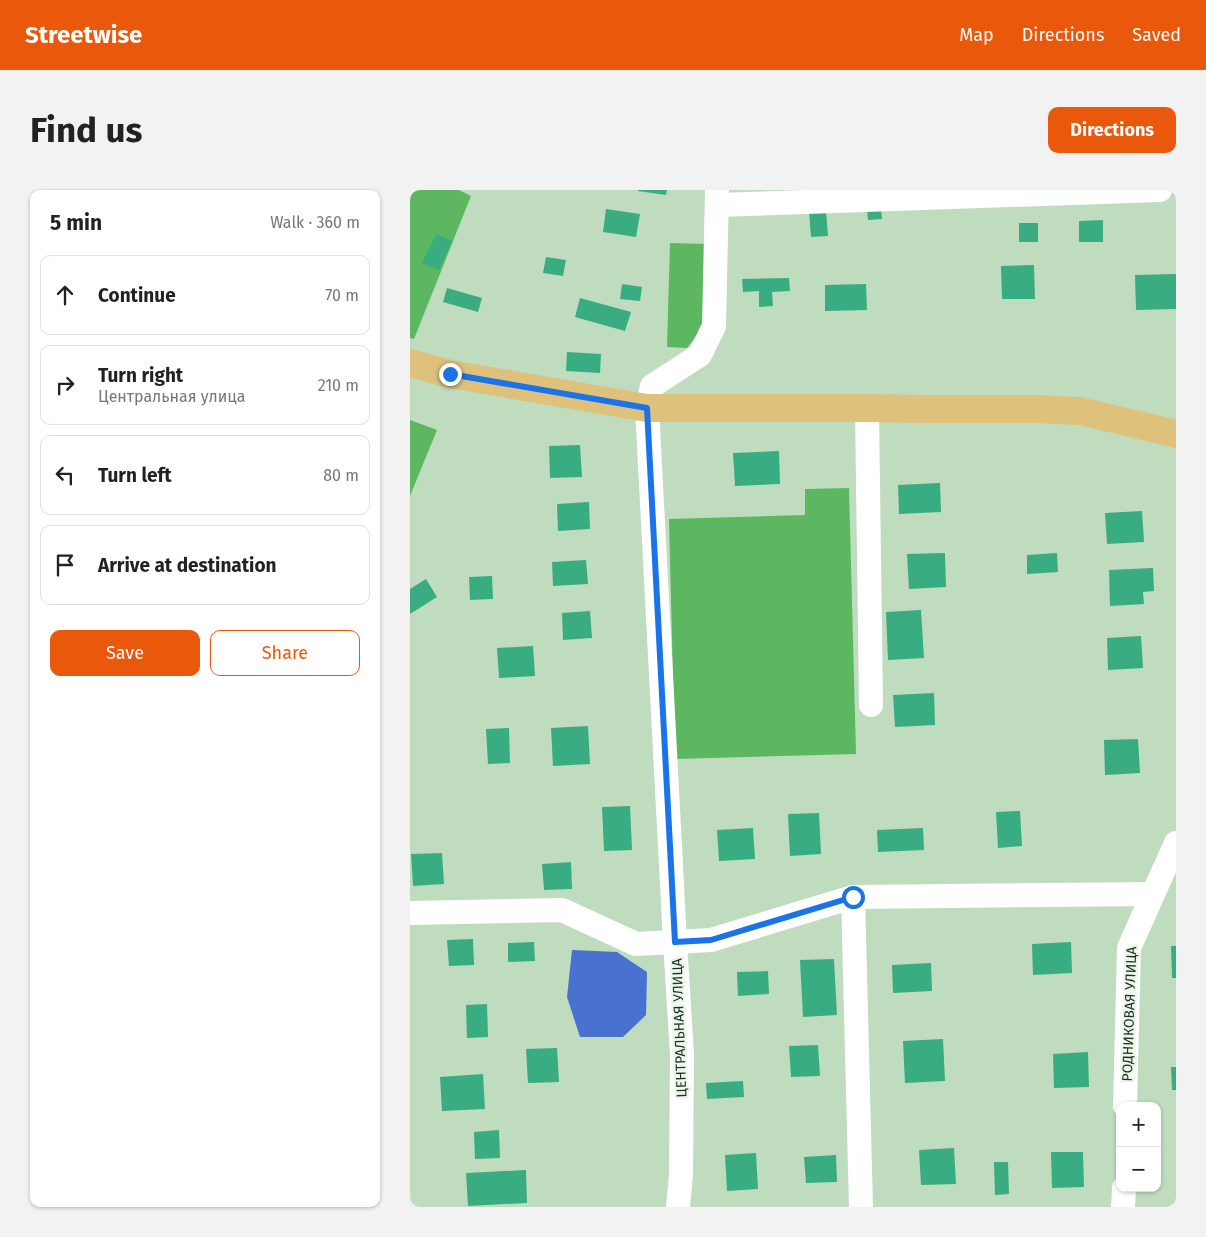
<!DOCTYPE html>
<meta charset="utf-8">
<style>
:root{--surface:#fff;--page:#f2f2f2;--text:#222;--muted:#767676;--line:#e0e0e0;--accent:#ea580c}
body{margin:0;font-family:"Fira Sans",sans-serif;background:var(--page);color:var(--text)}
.controls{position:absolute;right:15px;bottom:15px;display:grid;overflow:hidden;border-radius:10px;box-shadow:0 1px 4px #0004}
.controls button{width:45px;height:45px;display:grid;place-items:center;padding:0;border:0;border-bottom:1px solid var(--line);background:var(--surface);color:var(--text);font:25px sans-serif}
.stop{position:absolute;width:15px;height:15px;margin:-11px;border:4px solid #1a73e8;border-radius:50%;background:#fff}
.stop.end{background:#1a73e8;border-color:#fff;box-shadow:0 1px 5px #0008}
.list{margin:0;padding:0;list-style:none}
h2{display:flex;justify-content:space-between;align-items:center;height:65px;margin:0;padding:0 20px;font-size:21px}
h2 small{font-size:16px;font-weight:400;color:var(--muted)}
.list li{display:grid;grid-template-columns:32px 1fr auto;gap:15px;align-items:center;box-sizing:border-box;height:80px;margin:0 10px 10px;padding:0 10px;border:1px solid var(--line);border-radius:10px}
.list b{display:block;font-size:19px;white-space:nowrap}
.list p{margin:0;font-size:16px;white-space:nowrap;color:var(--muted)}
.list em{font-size:16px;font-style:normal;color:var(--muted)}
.actions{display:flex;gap:10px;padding:15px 20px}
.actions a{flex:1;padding:11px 0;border:1px solid var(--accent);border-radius:10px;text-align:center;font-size:18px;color:var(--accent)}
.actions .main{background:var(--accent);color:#fff}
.icon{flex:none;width:28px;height:28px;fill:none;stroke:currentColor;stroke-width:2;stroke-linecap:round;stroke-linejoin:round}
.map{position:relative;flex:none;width:766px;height:1017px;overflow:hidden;border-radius:10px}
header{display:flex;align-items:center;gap:30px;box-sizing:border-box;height:70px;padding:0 25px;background:var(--accent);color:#fff}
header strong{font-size:24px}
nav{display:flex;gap:28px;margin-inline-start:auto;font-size:18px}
.intro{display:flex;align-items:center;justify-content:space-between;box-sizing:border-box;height:120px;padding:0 30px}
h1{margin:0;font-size:35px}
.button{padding:12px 22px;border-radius:10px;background:var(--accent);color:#fff;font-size:18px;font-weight:700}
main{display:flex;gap:30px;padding:0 30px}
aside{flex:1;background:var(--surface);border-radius:10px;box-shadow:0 1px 4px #0004}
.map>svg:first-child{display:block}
.forest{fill:#5cb760}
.water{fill:#4971cf}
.building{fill:#3aac81}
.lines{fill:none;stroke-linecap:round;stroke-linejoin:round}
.minor{stroke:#fff;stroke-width:24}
.major{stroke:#dec27c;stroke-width:28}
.route{stroke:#1a73e8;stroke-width:6}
.labels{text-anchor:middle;stroke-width:5;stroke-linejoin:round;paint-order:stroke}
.street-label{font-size:14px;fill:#253025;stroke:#eaf8e9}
</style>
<header>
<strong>Streetwise</strong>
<nav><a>Map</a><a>Directions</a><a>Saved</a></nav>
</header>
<div class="intro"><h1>Find us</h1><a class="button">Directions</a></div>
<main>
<aside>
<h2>5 min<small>Walk · 360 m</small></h2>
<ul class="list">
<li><svg class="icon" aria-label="ahead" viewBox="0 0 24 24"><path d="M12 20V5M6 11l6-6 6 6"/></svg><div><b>Continue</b></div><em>70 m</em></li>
<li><svg class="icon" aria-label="right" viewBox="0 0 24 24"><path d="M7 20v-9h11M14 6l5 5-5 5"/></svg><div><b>Turn right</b><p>Центральная улица</p></div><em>210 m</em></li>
<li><svg class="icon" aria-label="left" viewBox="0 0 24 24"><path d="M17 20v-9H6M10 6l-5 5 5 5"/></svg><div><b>Turn left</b></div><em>80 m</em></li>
<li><svg class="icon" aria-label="arrive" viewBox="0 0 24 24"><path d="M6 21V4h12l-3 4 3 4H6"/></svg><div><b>Arrive at destination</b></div></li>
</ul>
<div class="actions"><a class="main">Save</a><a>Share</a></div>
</aside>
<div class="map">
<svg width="766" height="1017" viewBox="0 0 766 1017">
<rect width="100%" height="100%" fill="#bfdcbf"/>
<g class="forest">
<polygon points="0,0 49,0 61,6 4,149 0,148"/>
<polygon points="260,53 298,54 296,133 277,158 257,157"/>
<polygon points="0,230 27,240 0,306"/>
<polygon points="439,298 446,564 265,569 259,329 395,325 395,299"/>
</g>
<polygon class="water" points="162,760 207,762 237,782 236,825 213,847 170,847 157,807"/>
<g class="building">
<polygon points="228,0 257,0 256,5 228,1"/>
<polygon points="471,17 472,29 458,30 457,18"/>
<polygon points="196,19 230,24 226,47 193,42"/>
<polygon points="416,20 418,46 401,47 399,21"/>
<polygon points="693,30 693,52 669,52 669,31"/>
<rect x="609" y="33" width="19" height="19"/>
<polygon points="26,44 42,51 29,80 12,73"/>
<polygon points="136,67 156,70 153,86 133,83"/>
<polygon points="624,75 625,109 592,109 591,76"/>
<polygon points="766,84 766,119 726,120 725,85"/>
<polygon points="379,88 380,101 362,102 363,116 349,117 349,101 333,102 332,89"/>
<polygon points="212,94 232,97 230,111 210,109"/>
<polygon points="456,94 457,120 415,121 415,95"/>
<polygon points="37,98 72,108 68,122 33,112"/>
<polygon points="170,108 221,122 215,141 165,127"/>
<polygon points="157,162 191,164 190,183 156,181"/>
<polygon points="170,255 172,287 140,288 139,256"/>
<polygon points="369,261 370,294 325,296 323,263"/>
<polygon points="530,293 531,322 489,324 488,295"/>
<polygon points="179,312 180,339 148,341 147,314"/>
<polygon points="732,321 734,352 697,354 695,323"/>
<polygon points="535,363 536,397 499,399 497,364"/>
<polygon points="647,363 648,382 617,384 617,365"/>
<polygon points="176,370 178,394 143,396 142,372"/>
<polygon points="743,378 744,401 733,402 734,414 700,416 699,380"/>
<polygon points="82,386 83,409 60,410 59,387"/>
<polygon points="16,389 27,407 0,424 0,399"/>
<polygon points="511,420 514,468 478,470 476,422"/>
<polygon points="180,421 182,448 153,450 152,423"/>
<polygon points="731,446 733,478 698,480 697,448"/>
<polygon points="123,456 125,486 89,488 87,458"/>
<polygon points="524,503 525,535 485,537 483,505"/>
<polygon points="178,536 180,574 143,576 141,538"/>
<polygon points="99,538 100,573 78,574 76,539"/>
<polygon points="728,549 730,583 695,585 694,550"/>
<polygon points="220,616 222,660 194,661 192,617"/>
<polygon points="610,621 612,656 588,658 586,622"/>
<polygon points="409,623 411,664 380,666 378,624"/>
<polygon points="343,638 345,669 309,671 307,640"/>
<polygon points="513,638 514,660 468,662 467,640"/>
<polygon points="32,663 34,694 3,696 1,664"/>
<polygon points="161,672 162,699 134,700 132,674"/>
<polygon points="63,749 64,775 39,776 37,750"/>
<polygon points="124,752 125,771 98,772 98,753"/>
<polygon points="661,752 662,783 623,785 622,754"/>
<polygon points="761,756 766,756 766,788 762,788"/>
<polygon points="424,769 427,825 393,827 390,770"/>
<polygon points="521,773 522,801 483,803 482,775"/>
<polygon points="358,781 359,804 328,806 327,782"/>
<polygon points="77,814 78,847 57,848 56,815"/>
<polygon points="533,849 535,891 495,893 493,851"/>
<polygon points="408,855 410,886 381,887 379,856"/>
<polygon points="147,858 149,892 118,893 116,859"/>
<polygon points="678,862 679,897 644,898 643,864"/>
<polygon points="761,877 766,877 766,900 762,900"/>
<polygon points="73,884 75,919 32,921 30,887"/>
<polygon points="333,891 334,907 297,909 296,893"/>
<polygon points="89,940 90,968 65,969 64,942"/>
<polygon points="544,958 546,994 511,995 509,960"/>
<polygon points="641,962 673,962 674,997 642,998"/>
<polygon points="346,963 348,999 317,1001 315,965"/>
<polygon points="426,965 427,992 396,993 394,967"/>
<polygon points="584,972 598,972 599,1004 585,1005"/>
<polygon points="116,980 117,1013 58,1016 56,983"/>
</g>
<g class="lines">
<g class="minor">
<polyline points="307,15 750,0"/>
<polyline points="457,218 461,515"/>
<polyline points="443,707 451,1017"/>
<polyline points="0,723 152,720 226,754 301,750 443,707 743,704"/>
<polyline points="715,916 719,758 766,653"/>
<polyline points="268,1017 271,984 272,865 265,752 237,218 242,196 290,165 304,136 307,0"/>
<polyline points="713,1017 714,998"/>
</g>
<polyline class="major" points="0,173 40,184 237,218 457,218 515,219 626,219 670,221 766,244"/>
</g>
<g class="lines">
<polyline class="route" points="40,184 237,218 265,752 301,750 443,707"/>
</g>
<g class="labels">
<g class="street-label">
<text transform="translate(719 824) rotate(-88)" y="5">РОДНИКОВАЯ УЛИЦА</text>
<text transform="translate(269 838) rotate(-92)" y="5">ЦЕНТРАЛЬНАЯ УЛИЦА</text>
</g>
</g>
</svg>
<div class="controls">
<button>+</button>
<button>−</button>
</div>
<div class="stop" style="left:443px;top:707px"></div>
<div class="stop end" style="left:40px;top:184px"></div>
</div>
</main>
